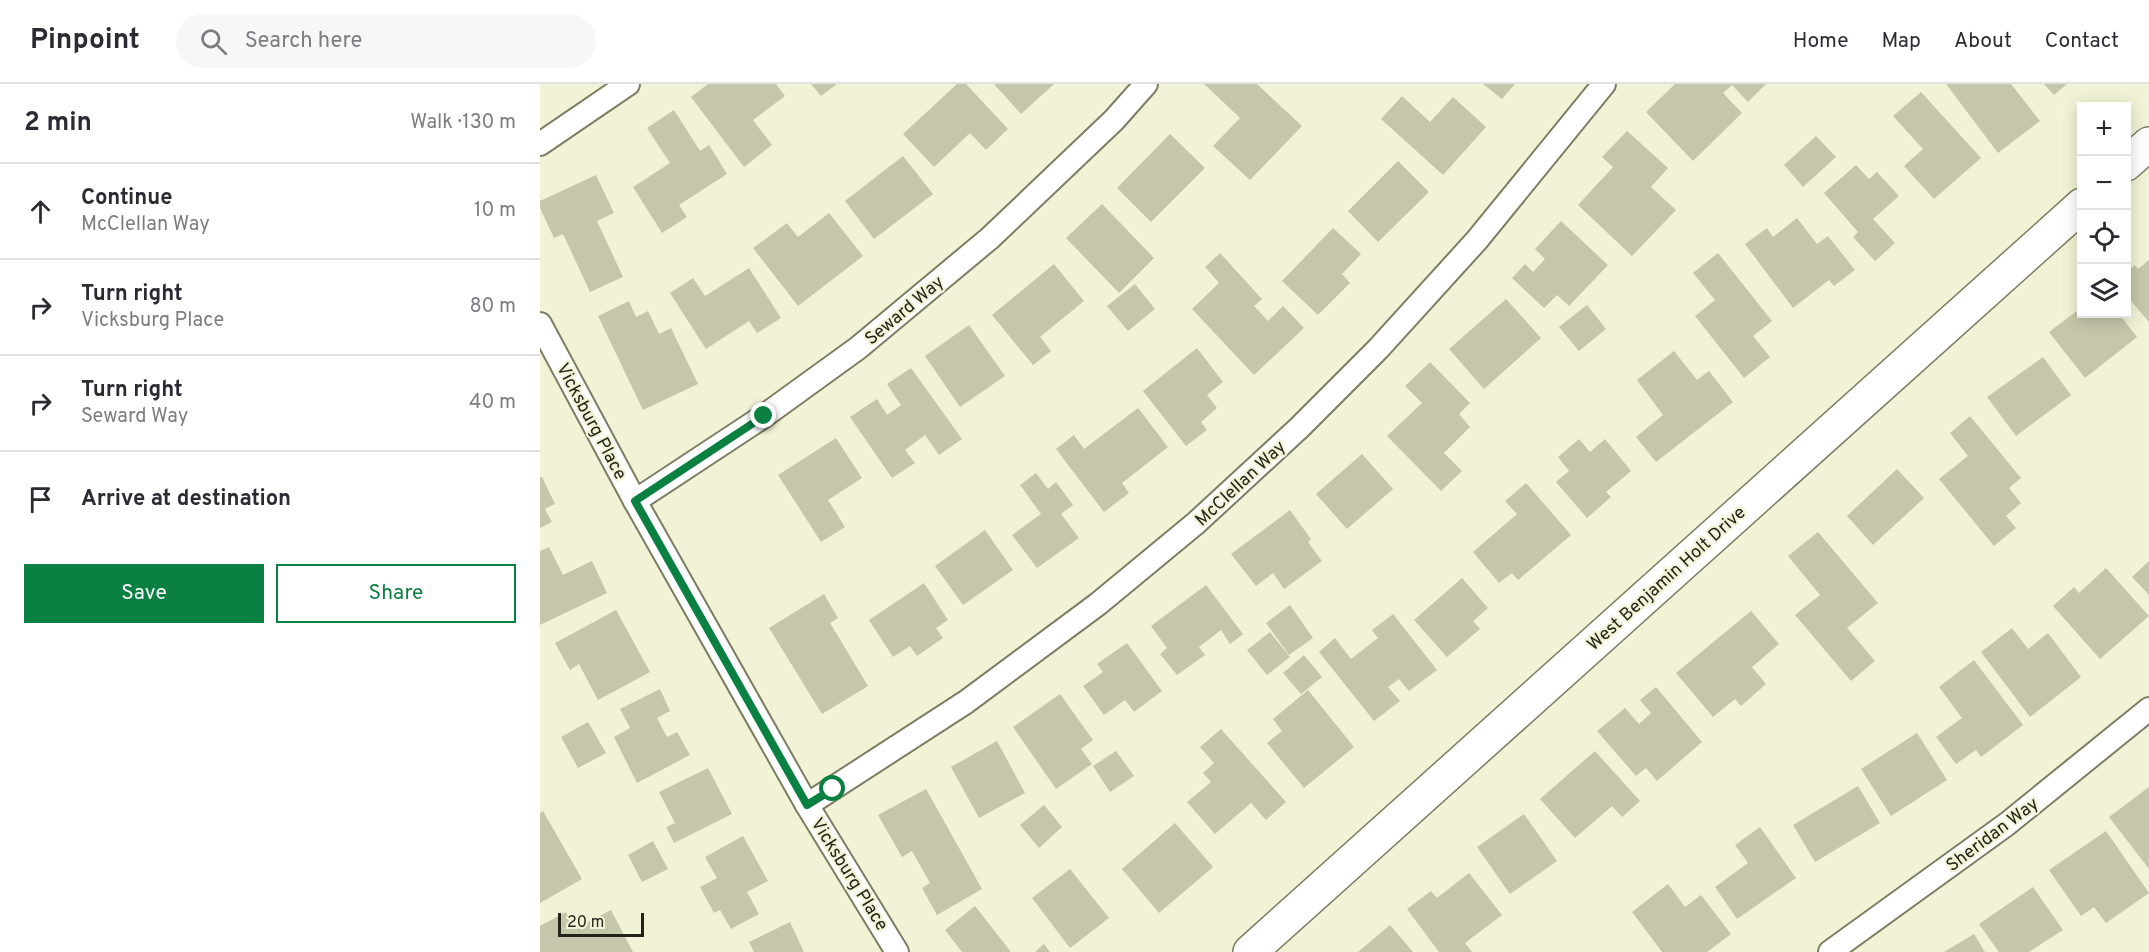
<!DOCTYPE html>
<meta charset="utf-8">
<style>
:root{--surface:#fff;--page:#f7f7f7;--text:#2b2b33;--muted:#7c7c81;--line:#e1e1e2;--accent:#0b8043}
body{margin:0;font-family:Overpass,sans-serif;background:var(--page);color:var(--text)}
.controls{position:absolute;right:18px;top:18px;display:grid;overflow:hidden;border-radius:0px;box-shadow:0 3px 15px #0003}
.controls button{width:54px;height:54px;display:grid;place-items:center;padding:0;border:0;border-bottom:2px solid var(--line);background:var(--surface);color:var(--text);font:30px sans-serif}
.scale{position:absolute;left:18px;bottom:15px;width:86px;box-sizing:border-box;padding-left:6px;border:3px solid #232419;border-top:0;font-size:16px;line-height:21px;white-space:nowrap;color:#232419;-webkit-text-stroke:4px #f2f3d6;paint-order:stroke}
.stop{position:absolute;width:18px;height:18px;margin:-14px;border:4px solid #0b8043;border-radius:50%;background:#fff}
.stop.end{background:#0b8043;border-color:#fff;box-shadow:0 2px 6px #0008}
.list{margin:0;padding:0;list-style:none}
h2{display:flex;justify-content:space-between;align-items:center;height:78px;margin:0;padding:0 24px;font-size:26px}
h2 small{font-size:20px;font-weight:400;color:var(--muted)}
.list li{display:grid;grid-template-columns:39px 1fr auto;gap:18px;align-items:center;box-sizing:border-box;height:96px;padding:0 24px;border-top:2px solid var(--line)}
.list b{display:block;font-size:22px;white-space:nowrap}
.list p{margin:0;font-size:20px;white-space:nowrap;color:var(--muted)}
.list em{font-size:20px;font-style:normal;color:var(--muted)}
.actions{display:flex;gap:12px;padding:18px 24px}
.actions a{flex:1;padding:14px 0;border:2px solid var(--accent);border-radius:0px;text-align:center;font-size:21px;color:var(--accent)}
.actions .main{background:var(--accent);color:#fff}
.icon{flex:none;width:33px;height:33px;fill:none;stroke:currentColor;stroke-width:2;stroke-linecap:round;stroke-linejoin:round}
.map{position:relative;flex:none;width:1609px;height:868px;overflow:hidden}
header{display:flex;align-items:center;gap:36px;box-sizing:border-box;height:84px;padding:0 30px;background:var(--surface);border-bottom:2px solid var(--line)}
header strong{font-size:28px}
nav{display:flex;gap:33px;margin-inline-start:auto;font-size:21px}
.search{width:420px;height:54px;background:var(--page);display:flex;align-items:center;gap:15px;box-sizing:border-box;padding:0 21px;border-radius:33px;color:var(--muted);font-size:22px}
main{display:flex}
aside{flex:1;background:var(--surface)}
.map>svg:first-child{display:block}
.building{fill:#c6c7aa}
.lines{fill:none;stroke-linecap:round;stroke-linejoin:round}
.minor-casing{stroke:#7d7d63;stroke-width:26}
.secondary-casing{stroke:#7d7d63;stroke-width:36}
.minor{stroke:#fff;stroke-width:22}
.secondary{stroke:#fff;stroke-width:33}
.route{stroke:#0b8043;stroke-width:8}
.labels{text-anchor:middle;stroke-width:4.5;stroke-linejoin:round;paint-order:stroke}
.street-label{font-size:18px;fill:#232419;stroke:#f2f3d6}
</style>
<header>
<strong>Pinpoint</strong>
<div class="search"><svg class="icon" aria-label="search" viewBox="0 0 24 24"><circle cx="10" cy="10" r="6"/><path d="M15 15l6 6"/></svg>Search here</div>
<nav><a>Home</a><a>Map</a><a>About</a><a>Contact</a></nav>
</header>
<main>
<aside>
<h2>2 min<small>Walk · 130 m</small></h2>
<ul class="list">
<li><svg class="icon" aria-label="ahead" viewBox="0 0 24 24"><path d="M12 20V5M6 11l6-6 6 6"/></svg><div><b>Continue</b><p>McClellan Way</p></div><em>10 m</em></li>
<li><svg class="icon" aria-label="right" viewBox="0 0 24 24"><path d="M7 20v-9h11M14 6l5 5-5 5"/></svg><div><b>Turn right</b><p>Vicksburg Place</p></div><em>80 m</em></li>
<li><svg class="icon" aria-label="right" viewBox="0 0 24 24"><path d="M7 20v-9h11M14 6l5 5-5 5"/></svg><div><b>Turn right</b><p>Seward Way</p></div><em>40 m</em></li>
<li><svg class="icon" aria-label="arrive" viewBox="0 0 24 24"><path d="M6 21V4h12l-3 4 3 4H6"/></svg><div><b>Arrive at destination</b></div></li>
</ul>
<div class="actions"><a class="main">Save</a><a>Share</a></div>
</aside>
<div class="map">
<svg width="1609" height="868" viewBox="0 0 1609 868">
<rect width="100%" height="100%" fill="#f2f3d6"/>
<g class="building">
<polygon points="168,0 236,0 245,12 213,36 232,61 204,83 151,13"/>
<polygon points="271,0 297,0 281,12"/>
<polygon points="417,0 426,0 468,45 446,66 430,49 394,83 363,50"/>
<polygon points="454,0 514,0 481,30"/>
<polygon points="664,0 717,0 762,42 710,96 673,62 700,34"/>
<polygon points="943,0 975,0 962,15"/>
<polygon points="1135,0 1226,0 1208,18 1192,1 1183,9 1202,29 1153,77 1106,28"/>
<polygon points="1406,0 1471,0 1500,37 1458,69"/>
<polygon points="1504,0 1527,0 1514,11"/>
<polygon points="1381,8 1441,74 1394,115 1364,82 1383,65 1353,32"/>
<polygon points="862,12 890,38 913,13 946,43 903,91 841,35"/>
<polygon points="134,26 160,67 169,61 187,90 139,121 147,133 122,149 93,103 130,79 107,44"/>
<polygon points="1087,47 1128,84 1111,103 1136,126 1092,172 1038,121 1073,83 1062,73"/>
<polygon points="630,50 665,84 611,138 577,104"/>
<polygon points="1276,52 1296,73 1263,103 1244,81"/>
<polygon points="363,72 393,110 334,155 305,117"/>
<polygon points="858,77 889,108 838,158 808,127"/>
<polygon points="1316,81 1329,95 1337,88 1359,112 1333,135 1355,159 1335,177 1313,153 1318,148 1284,109"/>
<polygon points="56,91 74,129 57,137 83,193 50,208 23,150 14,154 0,124 0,117"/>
<polygon points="562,120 614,174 579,209 526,154"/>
<polygon points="289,129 323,172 258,222 213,164 247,139 258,153"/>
<polygon points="1257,134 1277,160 1288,152 1315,186 1294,202 1289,196 1253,224 1205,160 1227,144 1233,153"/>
<polygon points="1021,137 1068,181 1029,222 1017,211 1004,224 972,194 985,180 993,188 1005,175 995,165"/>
<polygon points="793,144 821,170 802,190 810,199 778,231 742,197"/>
<polygon points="680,169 722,215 714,222 728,237 743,222 764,244 714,291 652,225 679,199 665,183"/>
<polygon points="1178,169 1232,237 1213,252 1230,273 1204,294 1155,232 1175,216 1153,189"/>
<polygon points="1609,176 1609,238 1586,211 1586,188 1595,181 1598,185"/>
<polygon points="514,180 544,217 500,253 511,267 493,281 452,231"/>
<polygon points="209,184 241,234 217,249 209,237 166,265 130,209 153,194 165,212"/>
<polygon points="595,200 615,225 588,247 567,222"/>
<polygon points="966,215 1001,254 944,305 909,265"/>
<polygon points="89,217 96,233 108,227 119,250 131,244 158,300 103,326 58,232"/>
<polygon points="1047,221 1066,245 1039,267 1019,243"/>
<polygon points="1542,223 1542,230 1557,230 1561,235 1567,230 1579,230 1597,253 1545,294 1509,248"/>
<polygon points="429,241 465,292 420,323 385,272"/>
<polygon points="657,264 683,298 667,311 677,324 661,338 667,346 646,362 603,307"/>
<polygon points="1134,267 1157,296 1169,287 1193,318 1116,378 1096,353 1123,331 1097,296"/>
<polygon points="1503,273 1531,311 1476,352 1447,313"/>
<polygon points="890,278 930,319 919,330 930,343 904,369 922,387 901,407 847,352 882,319 865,302"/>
<polygon points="371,284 422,355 399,371 385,351 365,366 375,379 352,394 310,333 337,315 347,331 361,321 347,300"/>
<polygon points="598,324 628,363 582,399 589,409 564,428 516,365 534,351 544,365"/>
<polygon points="1430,332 1481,394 1469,404 1481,419 1466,432 1476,444 1454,462 1399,395 1428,372 1410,349"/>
<polygon points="296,354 322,394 288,416 305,443 281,458 238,391"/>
<polygon points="1039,355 1050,368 1065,355 1091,387 1066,408 1071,413 1047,434 1016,398 1029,387 1018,373"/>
<polygon points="822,370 853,405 807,445 776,410"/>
<polygon points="1357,385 1384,414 1333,461 1307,432"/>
<polygon points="496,389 508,405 516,398 533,421 521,430 539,454 497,484 472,451 501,430 480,401"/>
<polygon points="0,393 2,393 15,420 5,425 12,438 0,444"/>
<polygon points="986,399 1031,451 978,496 972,489 959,499 933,468 977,430 965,417"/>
<polygon points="750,426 771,455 768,458 782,477 744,505 733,489 716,502 691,470"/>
<polygon points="445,446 473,486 423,521 395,482"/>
<polygon points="1278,448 1338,519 1307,544 1335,577 1311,597 1255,531 1280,511 1248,472"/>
<polygon points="9,463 23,491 52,477 67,509 0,541 0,467"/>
<polygon points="1609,477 1609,511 1592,493"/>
<polygon points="1566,484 1609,532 1560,575 1513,522 1534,503 1539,509"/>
<polygon points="922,494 948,524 933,537 940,545 907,573 874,536"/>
<polygon points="384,499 408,536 396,544 403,554 377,572 370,562 353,573 329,536"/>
<polygon points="666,501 703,550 690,560 681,546 659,563 665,571 637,591 620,570 627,564 611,542"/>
<polygon points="284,510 298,534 290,539 328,602 282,630 229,544"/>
<polygon points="750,521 773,554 749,571 726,539"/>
<polygon points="76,526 110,588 58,616 39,580 30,586 15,559"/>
<polygon points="1211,527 1239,560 1212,583 1226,600 1201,622 1195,615 1173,633 1136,589"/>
<polygon points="853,530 897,586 869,607 859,595 848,603 860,617 834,637 779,568 795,554 811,575 838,554 832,546"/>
<polygon points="1472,544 1488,565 1508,549 1541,593 1490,633 1441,568"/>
<polygon points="730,548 750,573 727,591 707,566"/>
<polygon points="587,559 622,607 594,628 585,616 564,631 543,602 563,588 557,580"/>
<polygon points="764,571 782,593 761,610 743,589"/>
<polygon points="1434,576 1483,641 1441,673 1436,666 1416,680 1396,653 1422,634 1399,603"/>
<polygon points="1116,603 1162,658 1117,697 1106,684 1096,692 1057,647 1085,624 1099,640 1111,629 1100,616"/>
<polygon points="120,605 130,627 117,634 127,653 137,648 150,671 97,699 74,653 90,644 80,625"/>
<polygon points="768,606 814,663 764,704 727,659 742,647 733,635"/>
<polygon points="520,610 553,656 541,665 552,680 516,705 473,643"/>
<polygon points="48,638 66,669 38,684 21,653"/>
<polygon points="681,645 746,718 726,736 711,719 675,750 647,718 671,698 663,689 674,679 660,663"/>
<polygon points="1377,649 1407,696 1351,732 1321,685"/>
<polygon points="457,657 485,709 439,734 411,683"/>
<polygon points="576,667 594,692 570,708 553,682"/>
<polygon points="1055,667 1100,717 1082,733 1072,722 1035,754 1000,715"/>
<polygon points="168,684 192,730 134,759 126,743 135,739 119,708"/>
<polygon points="1318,702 1340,739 1275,778 1253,741"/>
<polygon points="1609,703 1609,785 1569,733"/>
<polygon points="386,705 442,805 397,831 382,804 390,799 372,767 362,773 338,731"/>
<polygon points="504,721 522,743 499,764 480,741"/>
<polygon points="3,727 42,795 0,819 0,729"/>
<polygon points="984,730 1017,777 970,810 937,763"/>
<polygon points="635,739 673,783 619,829 582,785"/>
<polygon points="1220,743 1256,794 1197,835 1175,803 1208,779 1195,761"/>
<polygon points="1566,747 1609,809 1566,839 1554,823 1541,832 1509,786"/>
<polygon points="203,752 228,797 207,808 219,830 191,845 180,826 174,829 160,803 177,794 165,773"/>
<polygon points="113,757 128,785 102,798 88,771"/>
<polygon points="530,785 569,834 530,864 492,814"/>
<polygon points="929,789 962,831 925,859 932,868 899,868 867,825 891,807 897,814"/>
<polygon points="1128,800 1145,823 1161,811 1191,850 1167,868 1122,868 1092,828"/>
<polygon points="1493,803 1523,846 1489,868 1459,868 1439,840"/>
<polygon points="435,822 471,868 422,868 405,846"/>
<polygon points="71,826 93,868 0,868 0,842 26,828 35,845"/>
<polygon points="250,838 264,868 214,868 209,858"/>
<polygon points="850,841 873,868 818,868"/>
<polygon points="1434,850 1445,868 1404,868"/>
<polygon points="504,860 510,868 495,868"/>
</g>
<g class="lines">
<defs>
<g id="minor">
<polyline points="0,60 88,0"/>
<polyline points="0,240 95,417 267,721 357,868"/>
<polyline points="95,417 224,332 318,264 450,154 574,36 606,0"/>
<polyline points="267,721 426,618 558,520 656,439 759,344 838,265 937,156 1064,0"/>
<polyline points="1290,868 1467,740 1609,625"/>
</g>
<g id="secondary">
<polyline points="1586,80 1609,60"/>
<polyline points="710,868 1542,121"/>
</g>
</defs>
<use href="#minor" class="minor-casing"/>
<use href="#secondary" class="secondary-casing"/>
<use href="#minor" class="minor"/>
<use href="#secondary" class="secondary"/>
</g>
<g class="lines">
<polyline class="route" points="224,332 95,417 267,721 293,705"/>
</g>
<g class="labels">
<g class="street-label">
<text transform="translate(364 226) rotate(-40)" y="6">Seward Way</text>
<text transform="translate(52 337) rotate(62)" y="6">Vicksburg Place</text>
<text transform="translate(700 399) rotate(-43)" y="6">McClellan Way</text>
<text transform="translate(1126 494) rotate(-42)" y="6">West Benjamin Holt Drive</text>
<text transform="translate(1452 750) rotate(-37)" y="6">Sheridan Way</text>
<text transform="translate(310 790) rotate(58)" y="6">Vicksburg Place</text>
</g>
</g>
</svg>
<div class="controls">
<button>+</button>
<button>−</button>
<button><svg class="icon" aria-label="locate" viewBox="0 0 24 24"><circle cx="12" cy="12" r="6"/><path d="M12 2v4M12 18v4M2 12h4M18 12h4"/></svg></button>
<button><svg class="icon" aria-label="layers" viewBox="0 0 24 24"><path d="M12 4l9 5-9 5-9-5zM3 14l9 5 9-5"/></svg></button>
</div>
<div class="scale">20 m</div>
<div class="stop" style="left:293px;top:705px"></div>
<div class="stop end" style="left:224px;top:332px"></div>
</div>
</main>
